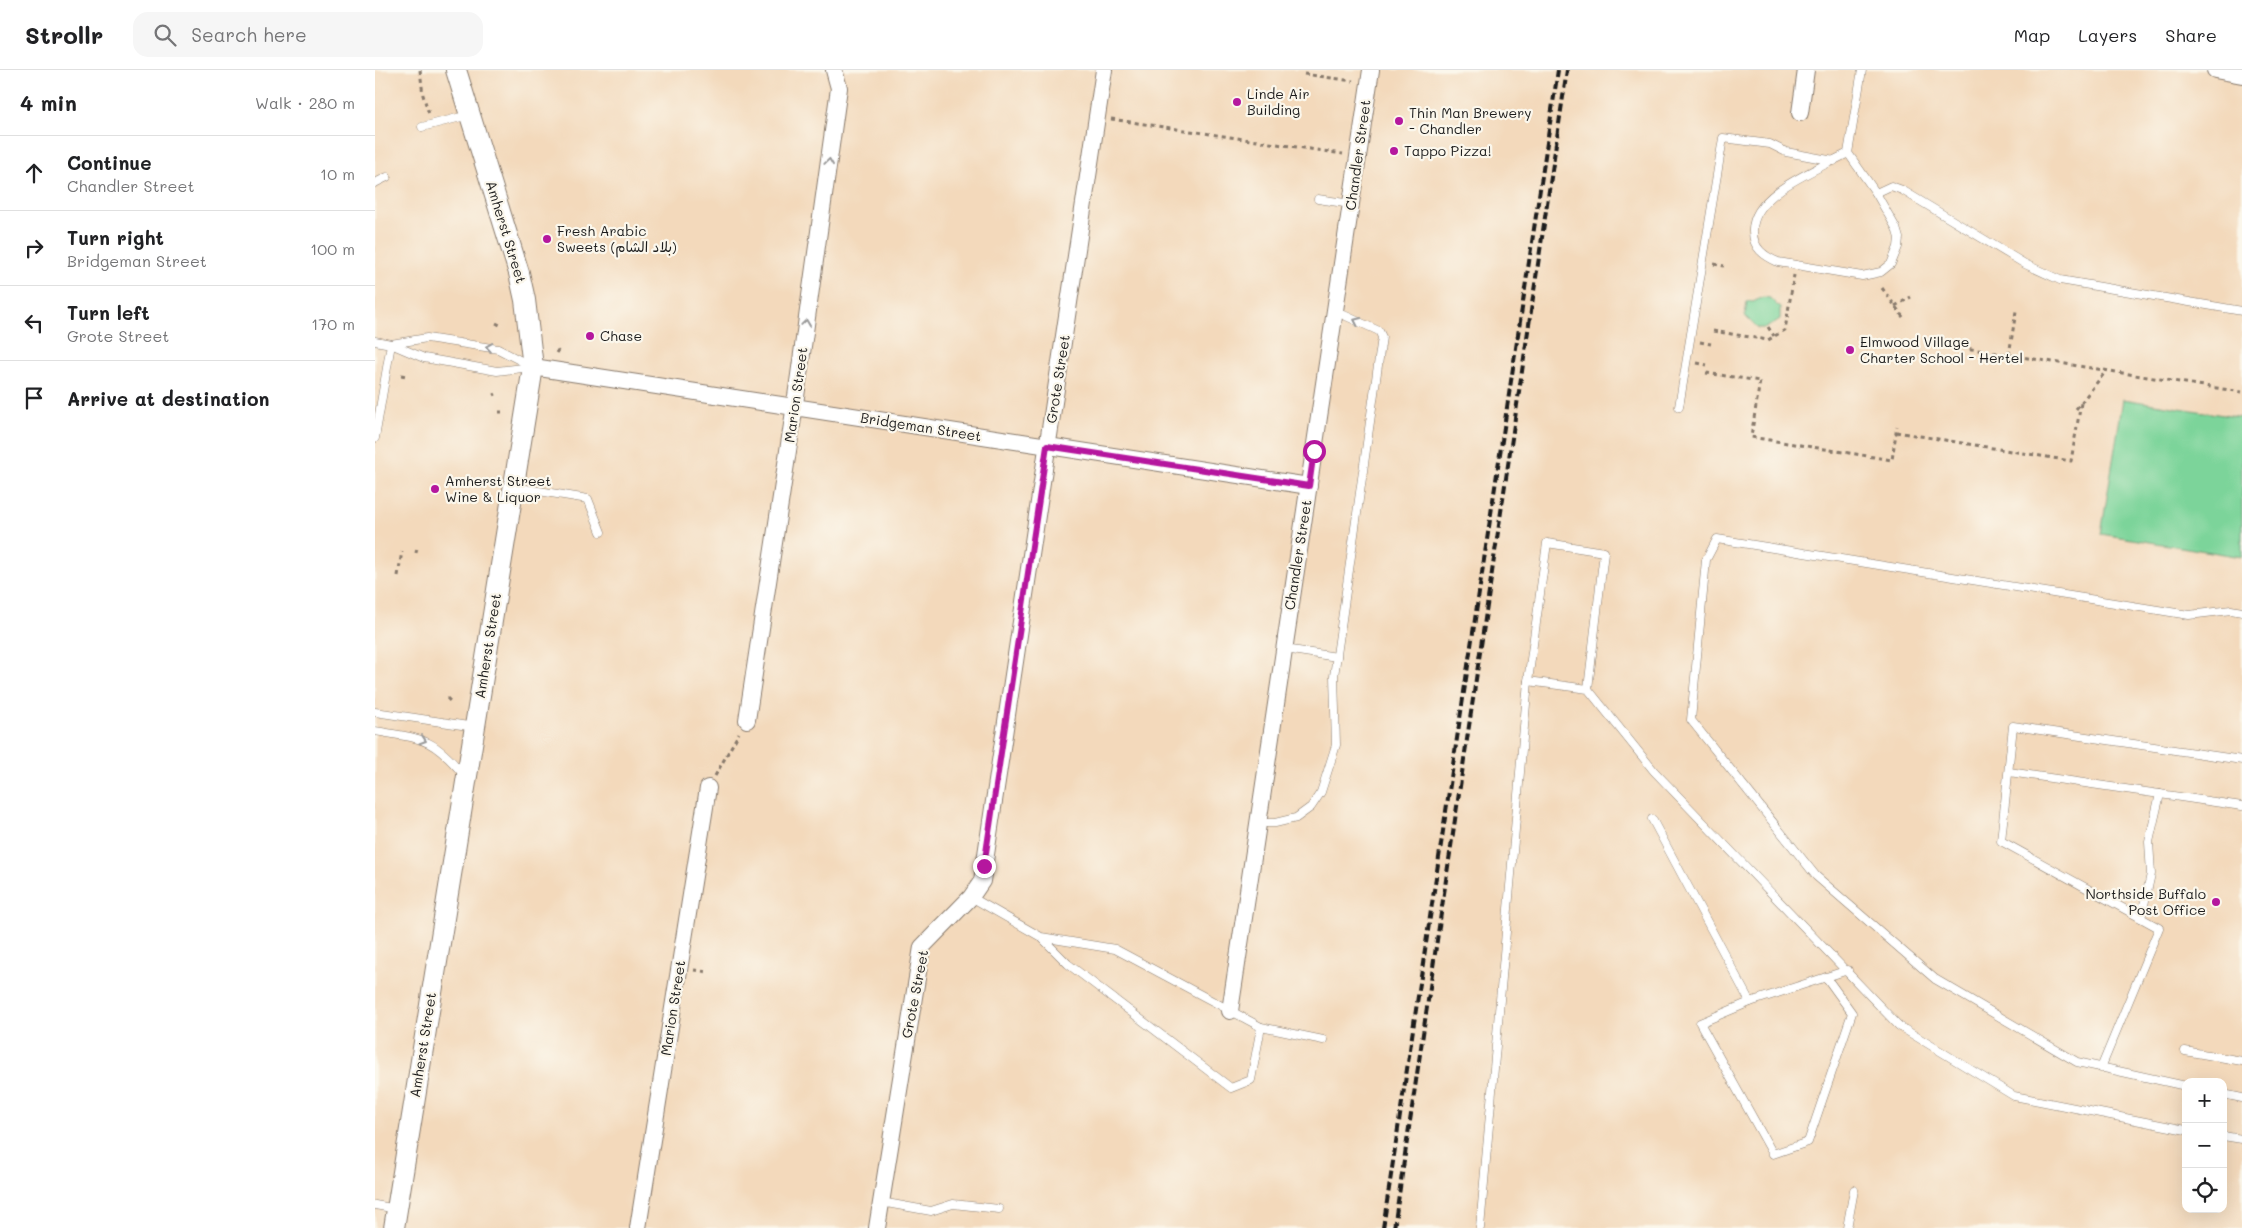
<!DOCTYPE html>
<meta charset="utf-8">
<style>
:root{--surface:#fff;--page:#f6f6f6;--text:#202124;--muted:#757577;--line:#e0e0e0}
body{margin:0;font-family:Mali,"Playpen Sans Arabic",sans-serif;background:var(--page);color:var(--text)}
.controls{position:absolute;right:15px;bottom:15px;display:grid;overflow:hidden;border-radius:10px;box-shadow:0 5px 20px #0002}
.controls button{width:45px;height:45px;display:grid;place-items:center;padding:0;border:0;border-bottom:1px solid var(--line);background:var(--surface);color:var(--text);font:25px sans-serif}
.stop{position:absolute;width:15px;height:15px;margin:-11px;border:4px solid #b5179e;border-radius:50%;background:#fff}
.stop.end{background:#b5179e;border-color:#fff;box-shadow:0 1px 5px #0008}
.list{margin:0;padding:0;list-style:none}
h2{display:flex;justify-content:space-between;align-items:center;height:65px;margin:0;padding:0 20px;font-size:21px}
h2 small{font-size:16px;font-weight:400;color:var(--muted)}
.list li{display:grid;grid-template-columns:32px 1fr auto;gap:15px;align-items:center;box-sizing:border-box;height:75px;padding:0 20px;border-top:1px solid var(--line)}
.list b{display:block;font-size:19px;white-space:nowrap}
.list p{margin:0;font-size:16px;white-space:nowrap;color:var(--muted)}
.list em{font-size:16px;font-style:normal;color:var(--muted)}
.icon{flex:none;width:28px;height:28px;fill:none;stroke:currentColor;stroke-width:2;stroke-linecap:round;stroke-linejoin:round}
.map{position:relative;flex:none;width:1867px;height:1158px;overflow:hidden}
header{display:flex;align-items:center;gap:30px;box-sizing:border-box;height:70px;padding:0 25px;background:var(--surface);border-bottom:1px solid var(--line)}
header strong{font-size:24px}
nav{display:flex;gap:28px;margin-inline-start:auto;font-size:18px}
.search{width:350px;height:45px;background:var(--page);display:flex;align-items:center;gap:12px;box-sizing:border-box;padding:0 18px;border-radius:15px;color:var(--muted);font-size:19px}
main{display:flex}
aside{flex:1;background:var(--surface)}
.map>svg:first-child{display:block}
.green{fill:#7bd49a;stroke:#4c785b}
.lines{fill:none;stroke-linecap:round;stroke-linejoin:round}
.service-casing{stroke:#887a6c;stroke-width:9}
.minor-casing{stroke:#887a6c;stroke-width:18}
.tertiary-casing{stroke:#887a6c;stroke-width:22}
.path{stroke:#887a6c;stroke-width:3;stroke-dasharray:4 4;stroke-linecap:butt}
.service{stroke:#fff;stroke-width:8}
.minor{stroke:#fff;stroke-width:16}
.tertiary{stroke:#fff;stroke-width:20}
.rail{stroke:#1c1c1c;stroke-width:4;stroke-dasharray:8 4;stroke-linecap:butt}
.oneway{stroke:#999}
.route{stroke:#b5179e;stroke-width:6}
.poi-dot{fill:#b5179e;stroke:#fbf7ec;stroke-width:2}
.labels{text-anchor:middle;stroke-width:4.5;stroke-linejoin:round;paint-order:stroke}
.poi-label{font-size:14px;fill:#1c1c1c;stroke:#fbf7ec;text-anchor:start}
.street-label{font-size:14px;fill:#1c1c1c;stroke:#fbf7ec}
</style>
<header>
<strong>Strollr</strong>
<div class="search"><svg class="icon" aria-label="search" viewBox="0 0 24 24"><circle cx="10" cy="10" r="6"/><path d="M15 15l6 6"/></svg>Search here</div>
<nav><a>Map</a><a>Layers</a><a>Share</a></nav>
</header>
<main>
<aside>
<h2>4 min<small>Walk · 280 m</small></h2>
<ul class="list">
<li><svg class="icon" aria-label="ahead" viewBox="0 0 24 24"><path d="M12 20V5M6 11l6-6 6 6"/></svg><div><b>Continue</b><p>Chandler Street</p></div><em>10 m</em></li>
<li><svg class="icon" aria-label="right" viewBox="0 0 24 24"><path d="M7 20v-9h11M14 6l5 5-5 5"/></svg><div><b>Turn right</b><p>Bridgeman Street</p></div><em>100 m</em></li>
<li><svg class="icon" aria-label="left" viewBox="0 0 24 24"><path d="M17 20v-9H6M10 6l-5 5 5 5"/></svg><div><b>Turn left</b><p>Grote Street</p></div><em>170 m</em></li>
<li><svg class="icon" aria-label="arrive" viewBox="0 0 24 24"><path d="M6 21V4h12l-3 4 3 4H6"/></svg><div><b>Arrive at destination</b></div></li>
</ul>
</aside>
<div class="map">
<svg width="1867" height="1158" viewBox="0 0 1867 1158">
<rect width="100%" height="100%" fill="#fbf7ec"/>
<filter id="ink" filterUnits="userSpaceOnUse"><feTurbulence type="fractalNoise" baseFrequency=".02" numOctaves="2"/><feDisplacementMap in="SourceGraphic" scale="10" xChannelSelector="R" yChannelSelector="G"/><feConvolveMatrix kernelMatrix="1 2 1 2 8 2 1 2 1" color-interpolation-filters="sRGB"/></filter>
<filter id="wash" filterUnits="userSpaceOnUse"><feTurbulence type="fractalNoise" baseFrequency=".0096" numOctaves="4" result="noise"/><feDisplacementMap in="SourceGraphic" scale="20" xChannelSelector="R" yChannelSelector="G"/><feGaussianBlur stdDeviation="1.12" result="paint"/><feColorMatrix in="noise" values="0 0 0 0 0 0 0 0 0 0 0 0 0 0 0 0 0 1.4 0 .05"/><feComposite in="paint" operator="in"/></filter>
<g filter="url(#wash)">
<rect width="100%" height="100%" fill="#f3d9bb"/>
<g class="green">
<polygon points="1388,227 1395,228 1405,238 1405,249 1391,258 1382,258 1370,246 1372,231 1378,232"/>
<polygon points="1748,329 1867,348 1867,487 1726,464"/>
</g>
</g>
<g filter="url(#ink)">
<g class="lines">
<defs>
<g id="service">
<polyline points="47,57 94,45"/>
<path d="M 1473,83 C 1444,99 1376,123 1378,162 C 1378,178 1389,186 1403,192 L 1487,206 L 1506,202 L 1516,194 L 1523,177 L 1524,168 L 1521,158 L 1501,123 L 1473,83 L 1487,0"/>
<polyline points="0,113 12,107"/>
<polyline points="1501,123 1516,116 1527,120 1650,194 1685,210 1867,241"/>
<polyline points="943,129 976,134"/>
<polyline points="0,271 16,274 49,288 122,301 156,297"/>
<polyline points="16,274 52,268 123,279 156,296"/>
<polyline points="1304,337 1348,68 1395,74 1411,82 1459,91"/>
<polyline points="0,368 16,274"/>
<polyline points="139,417 213,429 226,462"/>
<polyline points="910,579 962,587"/>
<polyline points="1213,619 1229,482 1172,473 1153,611 1213,619 1279,701 1524,956 1639,1026 1811,1060"/>
<polyline points="0,642 100,657"/>
<path d="M 0,661 C 47,669 56,666 88,704"/>
<polyline points="1634,702 1867,736"/>
<polyline points="1277,749 1375,932 1473,900"/>
<polyline points="883,753 900,753 921,748 936,737 946,722 961,675 959,606 1007,267 1004,261 960,241"/>
<polyline points="596,827 666,867 693,894 856,1018 876,1010 886,957 740,879 666,867"/>
<polyline points="1766,848 1776,804 1774,772 1785,724"/>
<polyline points="1375,932 1325,953 1398,1084 1433,1072 1477,943 1451,907"/>
<polyline points="886,957 948,970"/>
<polyline points="1810,981 1867,991"/>
<polyline points="1726,998 1784,858 1626,771 1638,656 1867,690"/>
<polyline points="1811,1016 1702,992 1560,909 1441,806 1316,650 1331,490 1342,469 1814,545 1856,540 1867,542"/>
<polyline points="1848,1024 1867,1028"/>
<polyline points="1848,1066 1867,1069"/>
<polyline points="506,1132 556,1141 578,1134 624,1139"/>
<polyline points="0,1135 22,1139"/>
<polyline points="1105,1158 1153,611"/>
<polyline points="1472,1158 1479,1120"/>
</g>
<g id="minor">
<polyline points="1840,0 1867,5"/>
<polyline points="1425,43 1431,0"/>
<polyline points="158,297 934,416"/>
<polyline points="372,650 418,348 464,18 459,0"/>
<polyline points="855,941 996,0"/>
<polyline points="263,1158 333,718"/>
<polyline points="502,1158 547,877 596,827 607,811 729,0"/>
</g>
<polyline id="tertiary" points="19,1158 158,297 150,230 144,203 81,0"/>
</defs>
<use href="#service" class="service-casing"/>
<use href="#minor" class="minor-casing"/>
<use href="#tertiary" class="tertiary-casing"/>
<g class="path">
<polyline points="45,0 48,25 54,44"/>
<polyline points="929,4 978,11"/>
<polyline points="736,49 968,84"/>
<polyline points="1339,194 1349,196"/>
<polyline points="1507,218 1530,250"/>
<polyline points="1520,236 1536,227"/>
<polyline points="121,253 125,255"/>
<polyline points="1393,257 1399,266"/>
<polyline points="1338,261 1393,270 1410,260 1419,205"/>
<polyline points="1325,272 1336,274"/>
<polyline points="1571,275 1867,322"/>
<polyline points="181,283 185,277"/>
<polyline points="1634,285 1641,241"/>
<polyline points="1322,293 1332,295"/>
<polyline points="1331,303 1385,311 1376,367 1517,390 1522,356"/>
<polyline points="26,305 31,306"/>
<polyline points="119,325 121,324"/>
<polyline points="1701,339 1731,301"/>
<polyline points="124,342 127,342"/>
<polyline points="1521,362 1696,391 1706,333"/>
<polyline points="41,483 42,478"/>
<polyline points="23,506 27,481"/>
<polyline points="72,628 75,631"/>
<polyline points="340,706 364,663"/>
<polyline points="319,900 333,902"/>
</g>
<use href="#service" class="service"/>
<use href="#minor" class="minor"/>
<use href="#tertiary" class="tertiary"/>
<g class="rail">
<polyline points="1008,1158 1183,0"/>
<polyline points="1019,1158 1192,0"/>
</g>
</g>
<defs><path id="oneway-chevron" d="M-2-3.5L2.5 0L-2 3.5" fill="none" stroke-width="1.6" stroke-linecap="round" stroke-linejoin="round" transform="scale(1.25)"/></defs>
<g class="oneway">
<use href="#oneway-chevron" transform="translate(454 92) rotate(-82)"/>
<use href="#oneway-chevron" transform="translate(982 251) rotate(-155)"/>
<use href="#oneway-chevron" transform="translate(431 253) rotate(-82)"/>
<use href="#oneway-chevron" transform="translate(114 277) rotate(-171)"/>
<use href="#oneway-chevron" transform="translate(48 670) rotate(18)"/>
</g>
</g>
<g class="lines" filter="url(#ink)">
<polyline class="route" points="609,796 672,376 934,416 939,381"/>
</g>
<g class="poi-dot">
<circle cx="862" cy="32" r="5"/>
<circle cx="1024" cy="51" r="5"/>
<circle cx="1019" cy="81" r="5"/>
<circle cx="172" cy="169" r="5"/>
<circle cx="215" cy="266" r="5"/>
<circle cx="1475" cy="280" r="5"/>
<circle cx="60" cy="419" r="5"/>
<circle cx="1841" cy="832" r="5"/>
</g>
<g class="labels">
<g class="poi-label">
<text x="872" y="29">Linde Air<tspan x="872" dy="16">Building</tspan></text>
<text x="1034" y="48">Thin Man Brewery<tspan x="1034" dy="16">- Chandler</tspan></text>
<text x="1029" y="86">Tappo Pizza!</text>
<text x="182" y="166">Fresh Arabic<tspan x="182" dy="16">Sweets (بلاد الشام)</tspan></text>
<text x="225" y="271">Chase</text>
<text x="1485" y="277">Elmwood Village<tspan x="1485" dy="16">Charter School - Hertel</tspan></text>
<text x="70" y="416">Amherst Street<tspan x="70" dy="16">Wine &amp; Liquor</tspan></text>
<text x="1831" y="829" text-anchor="end">Northside Buffalo<tspan x="1831" dy="16">Post Office</tspan></text>
</g>
<g class="street-label">
<text transform="translate(983 85) rotate(-82)" y="5">Chandler Street</text>
<text transform="translate(131 162) rotate(73)" y="5">Amherst Street</text>
<text transform="translate(683 309) rotate(-81)" y="5">Grote Street</text>
<text transform="translate(421 325) rotate(-82)" y="5">Marion Street</text>
<text transform="translate(546 357) rotate(9)" y="5">Bridgeman Street</text>
<text transform="translate(923 485) rotate(-81)" y="5">Chandler Street</text>
<text transform="translate(113 576) rotate(-81)" y="5">Amherst Street</text>
<text transform="translate(540 924) rotate(-79)" y="5">Grote Street</text>
<text transform="translate(298 938) rotate(-81)" y="5">Marion Street</text>
<text transform="translate(48 975) rotate(-81)" y="5">Amherst Street</text>
</g>
</g>
</svg>
<div class="controls">
<button>+</button>
<button>−</button>
<button><svg class="icon" aria-label="locate" viewBox="0 0 24 24"><circle cx="12" cy="12" r="6"/><path d="M12 2v4M12 18v4M2 12h4M18 12h4"/></svg></button>
</div>
<div class="stop" style="left:939px;top:381px"></div>
<div class="stop end" style="left:609px;top:796px"></div>
</div>
</main>
